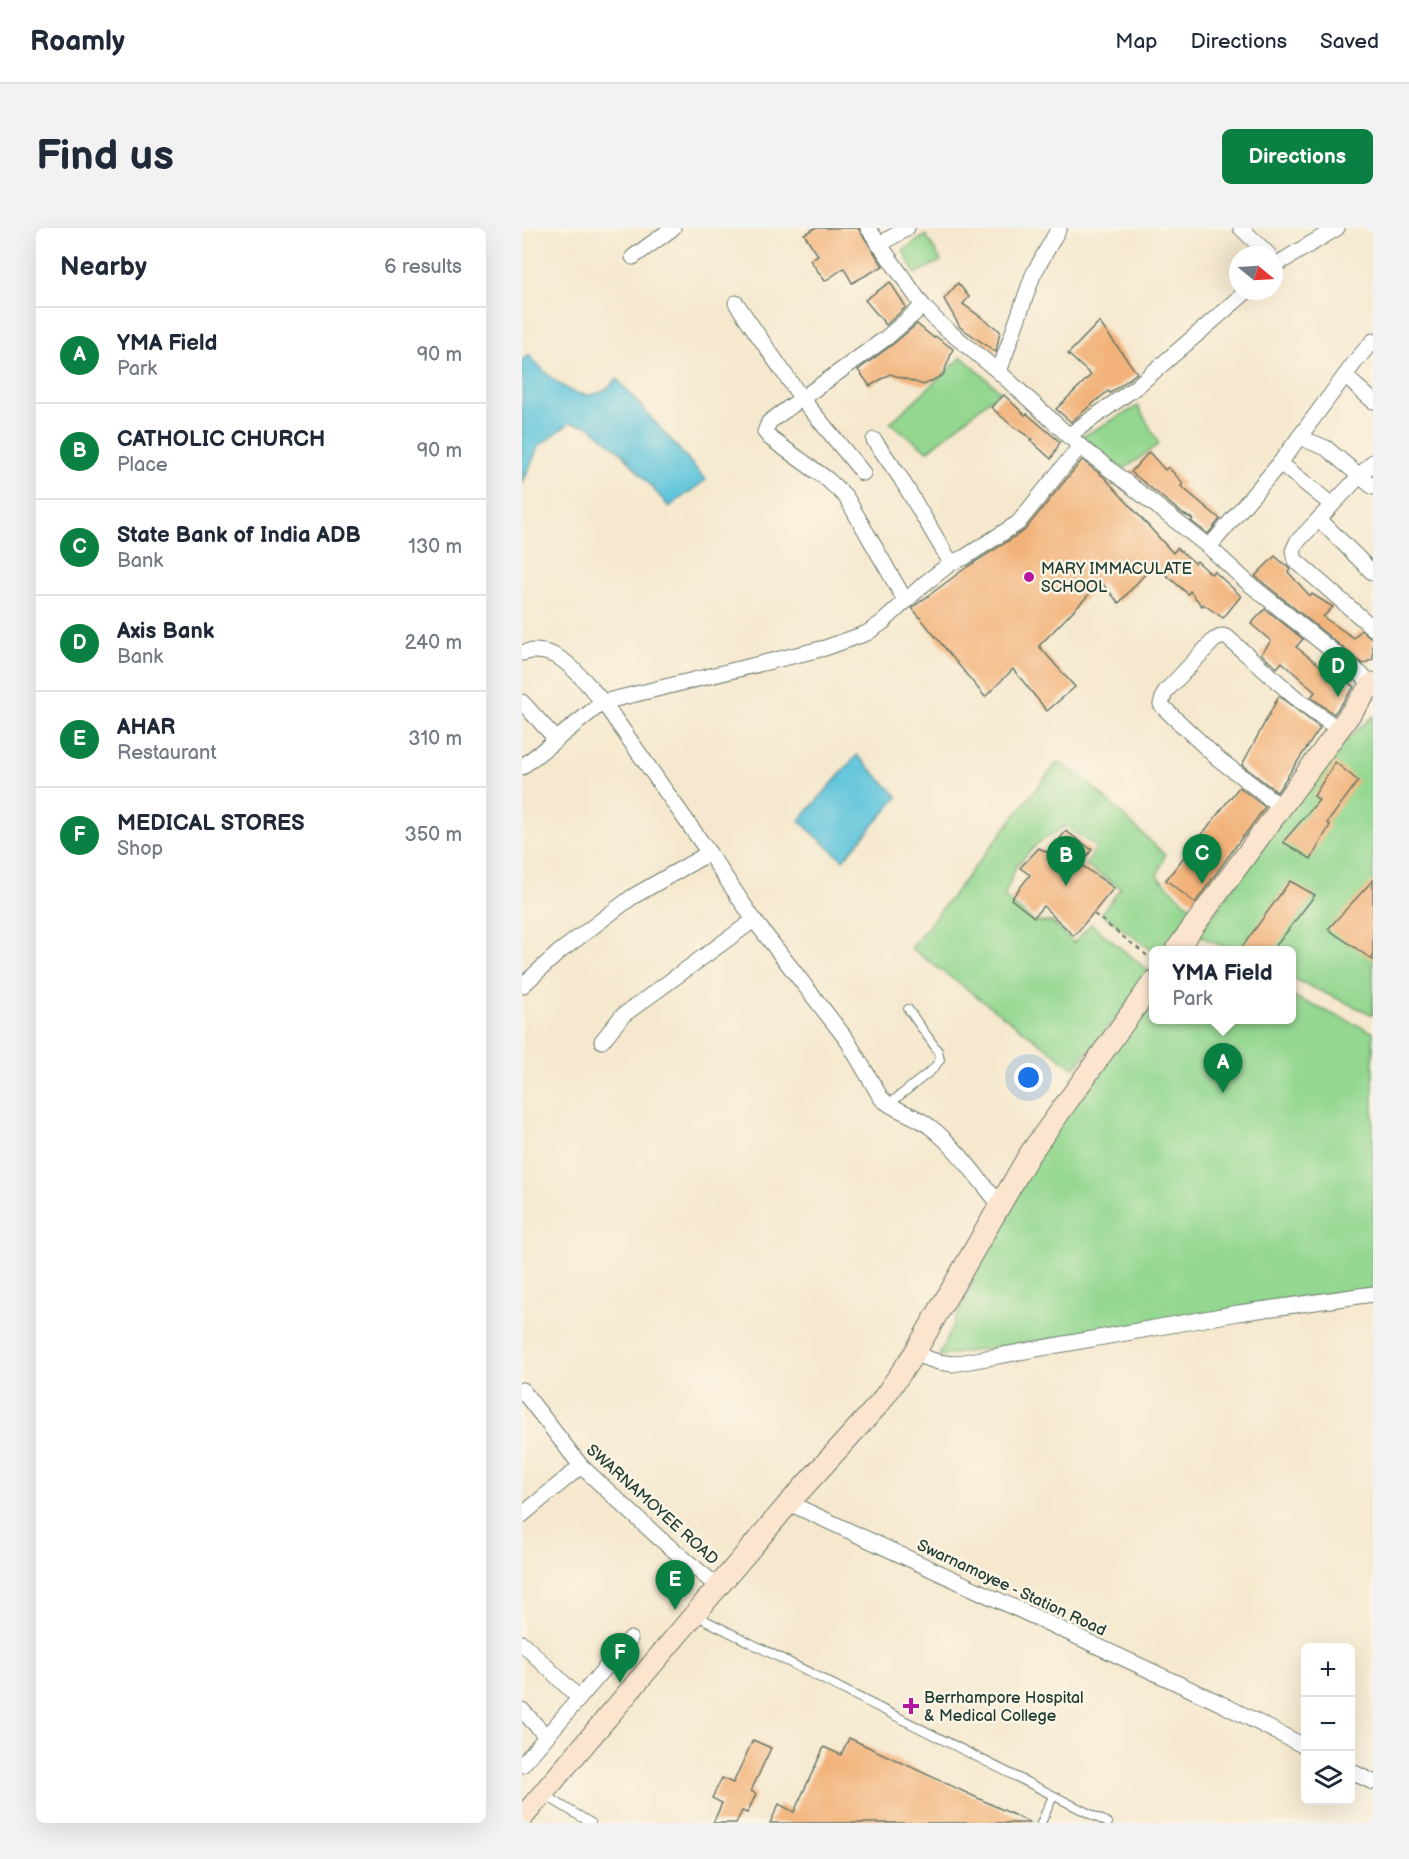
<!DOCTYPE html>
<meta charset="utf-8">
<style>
:root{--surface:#fff;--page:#f2f2f3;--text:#1f2937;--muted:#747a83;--line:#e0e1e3;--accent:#0b8043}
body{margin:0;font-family:"Balsamiq Sans",sans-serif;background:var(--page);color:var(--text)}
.controls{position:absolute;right:18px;bottom:18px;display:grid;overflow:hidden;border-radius:9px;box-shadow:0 6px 24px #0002}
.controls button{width:54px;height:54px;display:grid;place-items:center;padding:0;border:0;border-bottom:2px solid var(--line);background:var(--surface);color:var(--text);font:30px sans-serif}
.compass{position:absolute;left:707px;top:18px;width:54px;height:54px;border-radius:50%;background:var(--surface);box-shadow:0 6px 24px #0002;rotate:108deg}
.you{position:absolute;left:507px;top:850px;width:21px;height:21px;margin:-15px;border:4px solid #fff;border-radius:50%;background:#1a73e8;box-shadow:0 0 0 9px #1a73e833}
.badge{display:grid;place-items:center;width:39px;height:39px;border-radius:50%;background:var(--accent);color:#fff;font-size:20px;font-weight:700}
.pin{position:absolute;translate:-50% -50px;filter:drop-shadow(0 2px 3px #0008)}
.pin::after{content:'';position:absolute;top:32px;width:21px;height:18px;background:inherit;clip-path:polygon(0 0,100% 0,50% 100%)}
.popup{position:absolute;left:627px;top:718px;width:147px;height:78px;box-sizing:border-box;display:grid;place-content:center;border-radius:9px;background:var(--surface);filter:drop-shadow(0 2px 4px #0005);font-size:20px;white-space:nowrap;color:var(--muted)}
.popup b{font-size:22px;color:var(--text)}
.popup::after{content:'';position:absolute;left:50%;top:100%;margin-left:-12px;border:12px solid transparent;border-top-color:var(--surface)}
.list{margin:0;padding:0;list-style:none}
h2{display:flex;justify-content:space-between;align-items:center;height:78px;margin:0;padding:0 24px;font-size:26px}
h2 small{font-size:20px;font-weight:400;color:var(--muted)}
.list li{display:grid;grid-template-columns:39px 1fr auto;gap:18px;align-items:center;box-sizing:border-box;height:96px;padding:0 24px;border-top:2px solid var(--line)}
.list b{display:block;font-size:22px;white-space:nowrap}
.list p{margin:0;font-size:20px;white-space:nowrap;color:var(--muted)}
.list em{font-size:20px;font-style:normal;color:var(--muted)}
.icon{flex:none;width:33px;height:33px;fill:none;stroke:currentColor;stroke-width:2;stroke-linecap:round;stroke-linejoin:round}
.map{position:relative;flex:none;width:851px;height:1595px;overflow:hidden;border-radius:9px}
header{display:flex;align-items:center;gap:36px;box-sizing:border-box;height:84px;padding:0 30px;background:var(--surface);border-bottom:2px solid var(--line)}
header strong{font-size:28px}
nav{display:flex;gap:33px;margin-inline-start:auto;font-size:21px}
.intro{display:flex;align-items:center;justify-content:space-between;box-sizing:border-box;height:144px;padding:0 36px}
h1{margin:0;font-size:42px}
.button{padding:15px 27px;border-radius:9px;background:var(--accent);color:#fff;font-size:21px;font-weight:700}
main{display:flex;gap:36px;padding:0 36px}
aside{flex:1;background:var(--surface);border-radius:9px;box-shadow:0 6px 24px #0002}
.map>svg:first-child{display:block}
.green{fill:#93d790;stroke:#598a62;stroke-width:1.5}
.water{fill:#5dc4db;stroke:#3e8088;stroke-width:1.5}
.building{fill:#f2b279}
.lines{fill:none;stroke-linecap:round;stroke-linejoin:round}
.lane-casing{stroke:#6a796a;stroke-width:10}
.street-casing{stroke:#6a796a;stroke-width:17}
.secondary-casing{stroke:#6a796a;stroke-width:23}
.path{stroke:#6a796a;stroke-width:2;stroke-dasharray:4.5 4.5;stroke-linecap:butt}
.lane{stroke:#fff;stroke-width:8}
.street{stroke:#fff;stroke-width:15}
.secondary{stroke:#fbe5cf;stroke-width:21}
.poi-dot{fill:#b5179e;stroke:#fcf5e5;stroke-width:2}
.labels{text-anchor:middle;stroke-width:5;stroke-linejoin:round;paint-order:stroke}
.poi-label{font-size:16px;fill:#1f3d34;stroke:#fcf5e5;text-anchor:start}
.street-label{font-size:16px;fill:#1f3d34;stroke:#fcf5e5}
</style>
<header>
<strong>Roamly</strong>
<nav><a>Map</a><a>Directions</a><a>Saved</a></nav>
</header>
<div class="intro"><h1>Find us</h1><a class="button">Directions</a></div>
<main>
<aside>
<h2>Nearby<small>6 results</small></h2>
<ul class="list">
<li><span class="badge">A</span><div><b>YMA Field</b><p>Park</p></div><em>90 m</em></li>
<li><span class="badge">B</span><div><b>CATHOLIC CHURCH</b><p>Place</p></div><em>90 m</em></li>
<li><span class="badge">C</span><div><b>State Bank of India ADB</b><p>Bank</p></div><em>130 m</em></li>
<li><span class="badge">D</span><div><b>Axis Bank</b><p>Bank</p></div><em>240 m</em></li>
<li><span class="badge">E</span><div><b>AHAR</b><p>Restaurant</p></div><em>310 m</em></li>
<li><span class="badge">F</span><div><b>MEDICAL STORES</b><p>Shop</p></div><em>350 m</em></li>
</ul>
</aside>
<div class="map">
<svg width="851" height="1595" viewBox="0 0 851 1595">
<rect width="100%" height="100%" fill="#fcf5e5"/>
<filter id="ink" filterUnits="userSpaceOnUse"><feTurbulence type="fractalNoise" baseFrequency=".0167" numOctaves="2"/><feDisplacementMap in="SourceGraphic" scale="12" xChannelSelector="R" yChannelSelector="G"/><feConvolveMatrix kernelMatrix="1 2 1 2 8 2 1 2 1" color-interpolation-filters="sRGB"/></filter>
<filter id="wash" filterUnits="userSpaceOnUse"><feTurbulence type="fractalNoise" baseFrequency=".008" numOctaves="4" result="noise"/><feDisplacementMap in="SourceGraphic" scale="24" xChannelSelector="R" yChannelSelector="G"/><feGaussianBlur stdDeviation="1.35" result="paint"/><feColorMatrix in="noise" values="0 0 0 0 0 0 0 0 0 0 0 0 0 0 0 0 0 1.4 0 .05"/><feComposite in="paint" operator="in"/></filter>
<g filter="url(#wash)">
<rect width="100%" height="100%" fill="#f5e8ce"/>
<g class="green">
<polygon points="404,7 419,33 393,46 381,22"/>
<polygon points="440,129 478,163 406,223 368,195"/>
<polygon points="616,178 637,216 602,241 559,209"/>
<polygon points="851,488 851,787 770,750 770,722 709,722 676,707 811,524"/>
<polygon points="536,533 567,555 643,627 635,648 670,680 642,722 632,722 632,724 579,685 599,660 564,638 574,619 543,598 516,615 494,638 482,669 512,694 530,694 552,715 569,696 628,744 602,780 552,840 389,720"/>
<polygon points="632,753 632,792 770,792 770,768 851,804 851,1061 417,1128 507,927"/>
</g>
<g class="water">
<path d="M 7,127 C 24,146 53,178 81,163 C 86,161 91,154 95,151 L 184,252 L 147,279 L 100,225 L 67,198 L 48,195 L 17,218 L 0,257 L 0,132 Z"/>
<polygon points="335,527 376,569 321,632 277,593"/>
</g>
<g id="blocks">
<g class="building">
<polygon points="293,0 336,0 361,38 330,55 322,40 303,53 288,32 296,27 282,6"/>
<polygon points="368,54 384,79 364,97 343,72"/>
<polygon points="436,55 447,69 441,76 478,103 474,124 438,99 422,71"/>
<polygon points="577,94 615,145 588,165 586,163 549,194 534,181 569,147 546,126"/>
<polygon points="395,96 412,110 413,108 431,121 421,147 402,157 368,146 348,158 336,142 370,117"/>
<polygon points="482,167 503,187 505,186 538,214 529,231 508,212 510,211 489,197 469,179"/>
<polygon points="627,224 643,242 646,239 661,255 659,258 698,291 686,306 669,293 671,291 661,286 609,244"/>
<polygon points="560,232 582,249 651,325 655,320 673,335 675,333 689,346 692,343 719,368 701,390 681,376 680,378 668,363 666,366 632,336 597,375 579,354 517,418 553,459 525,483 491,441 463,469 390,380 445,339 502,303"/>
<polygon points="753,328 768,341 766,344 788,368 790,366 811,379 801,389 832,410 839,402 851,411 851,431 841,436 733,348"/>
<polygon points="743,381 781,411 774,419 809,446 811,444 832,459 812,486 789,469 793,464 760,434 755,440 739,426 749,413 729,396"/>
<polygon points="757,468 798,500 755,564 720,537"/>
<polygon points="813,534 836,553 805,595 808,597 789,631 761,614 797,572 792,568"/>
<polygon points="717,559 743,579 722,608 721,608 673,675 644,652"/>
<polygon points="544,603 570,622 558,636 592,660 552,708 521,678 512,689 489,671 508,647 498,640 517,620 526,625"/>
<polygon points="851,652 851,732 806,701"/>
<polygon points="768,653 793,667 750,723 717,723"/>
<polygon points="327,1510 509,1595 248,1595 257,1576 272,1584 302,1519 319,1527"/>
<polygon points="231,1512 249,1520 229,1563 234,1566 225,1585 220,1583 214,1595 191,1595 200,1575 190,1570 200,1550 211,1555"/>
</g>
</g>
</g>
<g filter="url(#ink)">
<use href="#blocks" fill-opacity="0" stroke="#6a796a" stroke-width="1.5"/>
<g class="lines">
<defs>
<g id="lane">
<polyline points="367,876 410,842 418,832 416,823 386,781"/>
<polyline points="175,1388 586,1595"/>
<polyline points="21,1566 69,1595"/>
<polyline points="519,1595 531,1568"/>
</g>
<g id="street">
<polyline points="346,0 401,78 418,96 477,144 558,218 687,319 725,354 851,456"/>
<polyline points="719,0 747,27"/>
<polyline points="357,17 385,0"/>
<polyline points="111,29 151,0"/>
<polyline points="752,38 815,0"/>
<polyline points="214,75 280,171 341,245"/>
<polyline points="477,144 511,47 537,0"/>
<polyline points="823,148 851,173"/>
<polyline points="546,208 614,159 725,63"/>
<polyline points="777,209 804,220 851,259"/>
<polyline points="352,212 378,249 429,335"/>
<polyline points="851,234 775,314 771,323 773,332 851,400"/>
<polyline points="758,235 810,277"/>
<polyline points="797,291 851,345"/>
<polyline points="687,319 758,235 836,130 851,113"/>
<polyline points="383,372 324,269 305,251 248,210 243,204 247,194 364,110 401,78"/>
<path d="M 0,425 C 37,414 59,450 81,474 L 0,539"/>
<polyline points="0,474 34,511"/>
<polyline points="759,579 694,529 642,480 639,476 643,464 692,412 701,408 706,410 774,470 816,501"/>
<polyline points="187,625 81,474 303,420 345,405 361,394 402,356 429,335 443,329 496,295 558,218"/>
<path d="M 0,758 L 36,725 L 110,669 L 187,625 L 232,692 L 325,812 L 359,870 C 372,883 392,886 407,898 C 435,919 456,951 479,978"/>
<polyline points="80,813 100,788 232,692"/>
<polyline points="392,1126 416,1134 431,1136 716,1085 851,1066"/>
<polyline points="0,1162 59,1238 137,1310 195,1358"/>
<polyline points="267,1275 698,1475 784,1519"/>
<polyline points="0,1287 59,1238"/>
<polyline points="0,1415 57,1470"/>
<polyline points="0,1482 24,1508"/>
<polyline points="0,1537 108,1411"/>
<polyline points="828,1543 851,1554"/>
</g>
<g id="secondary">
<polyline points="654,722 851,455"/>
<polyline points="0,1590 267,1275 358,1175 392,1126 507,927 632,753"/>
</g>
</defs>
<use href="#lane" class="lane-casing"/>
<use href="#street" class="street-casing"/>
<use href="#secondary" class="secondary-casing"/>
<polyline class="path" points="572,686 632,733"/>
<use href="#lane" class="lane"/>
<use href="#street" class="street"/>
<use href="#secondary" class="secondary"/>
</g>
</g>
<g class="poi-dot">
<circle cx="507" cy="349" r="6"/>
<path d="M386 1469h6v6h6v6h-6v6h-6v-6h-6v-6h6z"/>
</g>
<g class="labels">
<g class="poi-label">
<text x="519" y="346">MARY IMMACULATE<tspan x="519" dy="18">SCHOOL</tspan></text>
<text x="402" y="1475">Berrhampore Hospital<tspan x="402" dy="18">&amp; Medical College</tspan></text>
</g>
<g class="street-label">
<text transform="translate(131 1276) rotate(42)" y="6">SWARNAMOYEE ROAD</text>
<text transform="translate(490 1359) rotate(25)" y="6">Swarnamoyee - Station Road</text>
</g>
</g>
</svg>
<div class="controls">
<button>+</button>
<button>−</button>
<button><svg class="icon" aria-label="layers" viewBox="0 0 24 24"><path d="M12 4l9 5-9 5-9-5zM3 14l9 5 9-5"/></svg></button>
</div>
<svg class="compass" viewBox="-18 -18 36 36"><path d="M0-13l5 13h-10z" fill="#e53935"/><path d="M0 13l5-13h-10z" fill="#747a83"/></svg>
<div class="you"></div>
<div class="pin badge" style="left:701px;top:865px">A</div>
<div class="popup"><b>YMA Field</b>Park</div>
<div class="pin badge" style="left:544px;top:658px">B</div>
<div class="pin badge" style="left:680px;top:656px">C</div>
<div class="pin badge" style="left:816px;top:469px">D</div>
<div class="pin badge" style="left:153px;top:1382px">E</div>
<div class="pin badge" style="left:98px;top:1455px">F</div>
</div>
</main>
